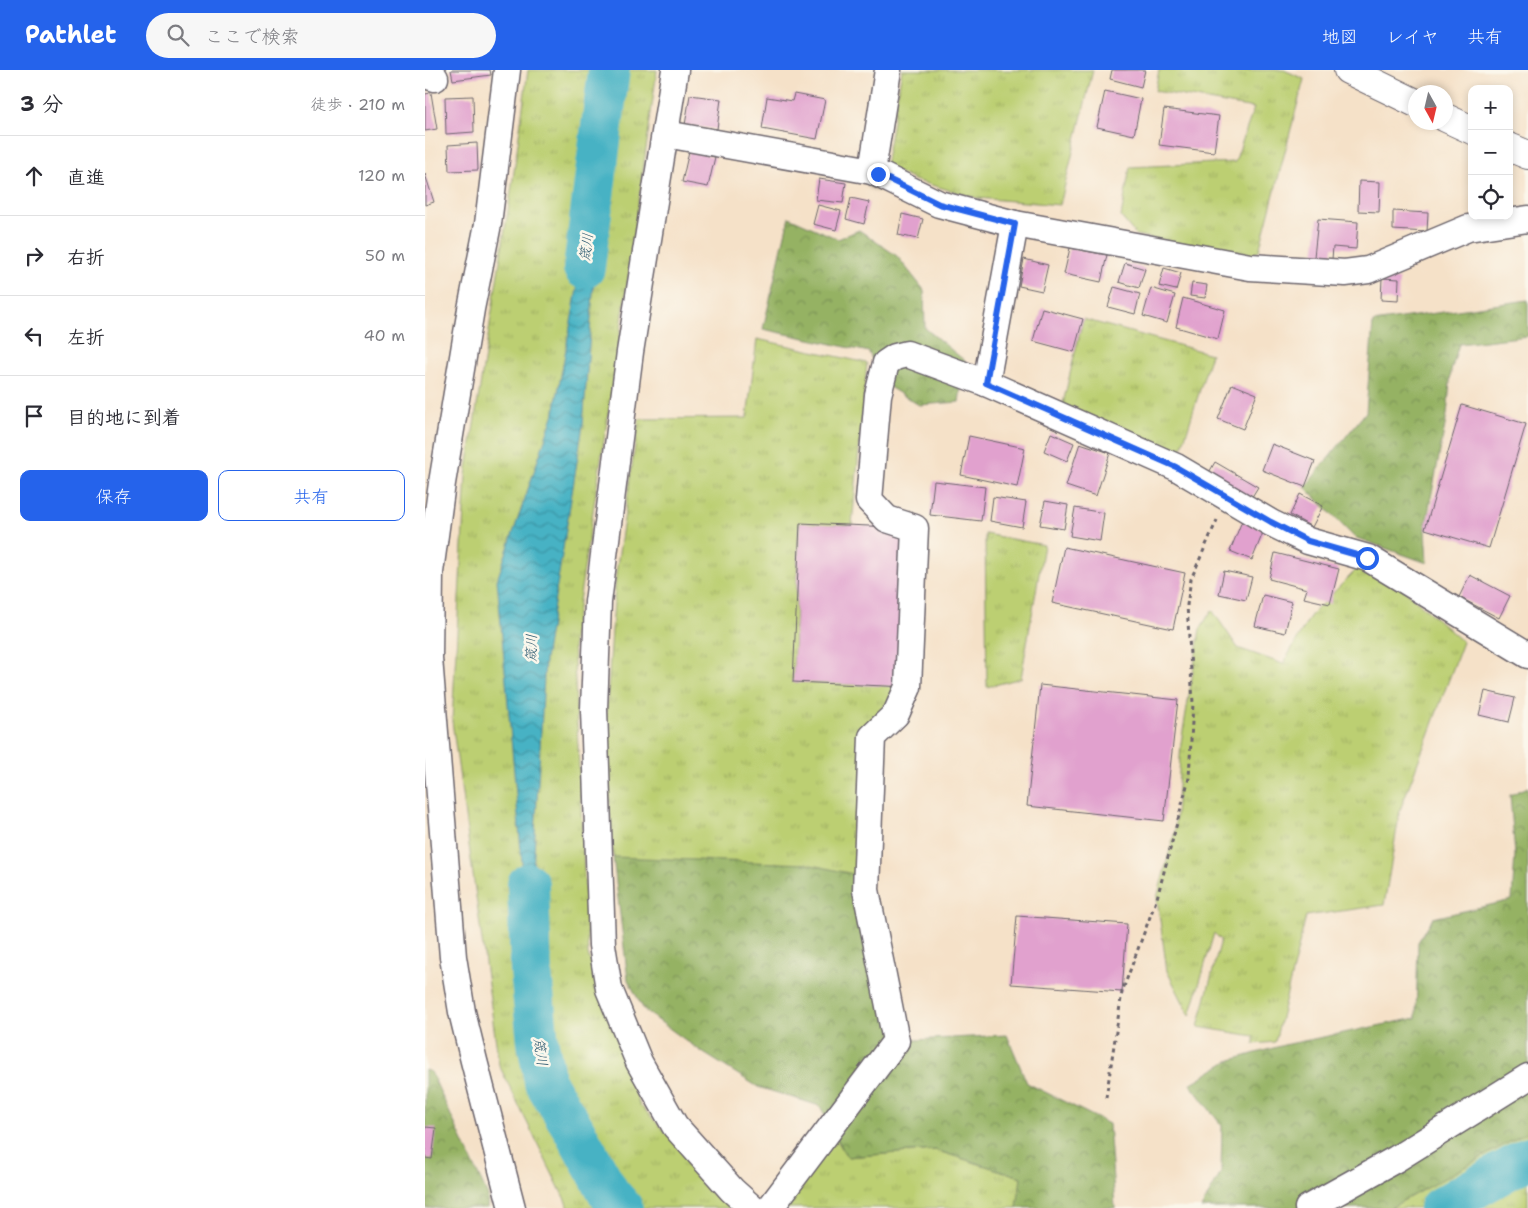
<!DOCTYPE html>
<html lang="ja">
<meta charset="utf-8">
<style>
:root{--surface:#fff;--page:#f7f7f7;--text:#2b2b33;--muted:#7c7c81;--line:#e1e1e2;--accent:#2563eb}
body{margin:0;font-family:"Shantell Sans","Klee One",sans-serif;background:var(--page);color:var(--text)}
.controls{position:absolute;right:15px;top:15px;display:grid;overflow:hidden;border-radius:10px;box-shadow:0 2px 8px #0003}
.controls button{width:45px;height:45px;display:grid;place-items:center;padding:0;border:0;border-bottom:1px solid var(--line);background:var(--surface);color:var(--text);font:25px sans-serif}
.compass{position:absolute;left:983px;top:15px;width:45px;height:45px;border-radius:50%;background:var(--surface);box-shadow:0 2px 8px #0003;rotate:172deg}
.stop{position:absolute;width:15px;height:15px;margin:-11px;border:4px solid #2563eb;border-radius:50%;background:#fff}
.stop.end{background:#2563eb;border-color:#fff;box-shadow:0 1px 5px #0008}
.list{margin:0;padding:0;list-style:none}
h2{display:flex;justify-content:space-between;align-items:center;height:65px;margin:0;padding:0 20px;font-size:21px}
h2 small{font-size:16px;font-weight:400;color:var(--muted)}
.list li{display:grid;grid-template-columns:32px 1fr auto;gap:15px;align-items:center;box-sizing:border-box;height:80px;padding:0 20px;border-top:1px solid var(--line)}
.list b{display:block;font-size:19px;white-space:nowrap}
.list em{font-size:16px;font-style:normal;color:var(--muted)}
.actions{display:flex;gap:10px;padding:15px 20px}
.actions a{flex:1;padding:11px 0;border:1px solid var(--accent);border-radius:10px;text-align:center;font-size:18px;color:var(--accent)}
.actions .main{background:var(--accent);color:#fff}
.icon{flex:none;width:28px;height:28px;fill:none;stroke:currentColor;stroke-width:2;stroke-linecap:round;stroke-linejoin:round}
.map{position:relative;flex:none;width:1103px;height:1138px;overflow:hidden}
header{display:flex;align-items:center;gap:30px;box-sizing:border-box;height:70px;padding:0 25px;background:var(--accent);color:#fff}
header strong{font-size:24px}
nav{display:flex;gap:28px;margin-inline-start:auto;font-size:18px}
.search{width:350px;height:45px;background:var(--page);display:flex;align-items:center;gap:12px;box-sizing:border-box;padding:0 18px;border-radius:28px;color:var(--muted);font-size:19px}
main{display:flex}
aside{flex:1;background:var(--surface)}
.map>svg:first-child{display:block}
.grass{fill:url(#grass-tufts);stroke:#6f7856}
.forest{fill:url(#forest-crowns);stroke:#5c6a50}
.water{fill:url(#water-waves);stroke:#346a80}
.lines{fill:none;stroke-linecap:round;stroke-linejoin:round}
.river{stroke:#46b2c4;stroke-width:42}
.building{fill:#e1a1ce}
.minor-casing{stroke:#6c656c;stroke-width:29}
.major-casing{stroke:#6c656c;stroke-width:30}
.path{stroke:#6c656c;stroke-width:3;stroke-dasharray:4 4;stroke-linecap:butt}
.minor{stroke:#fff;stroke-width:26}
.major{stroke:#fff;stroke-width:28}
.route{stroke:#2563eb;stroke-width:6}
.labels{text-anchor:middle;stroke-width:5;stroke-linejoin:round;paint-order:stroke}
.water-label{font-size:14px;font-style:italic;fill:#305c72;stroke:#fbf7ec}
</style>
<header>
<strong>Pathlet</strong>
<div class="search"><svg class="icon" aria-label="search" viewBox="0 0 24 24"><circle cx="10" cy="10" r="6"/><path d="M15 15l6 6"/></svg>ここで検索</div>
<nav><a>地図</a><a>レイヤ</a><a>共有</a></nav>
</header>
<main>
<aside>
<h2>3 分<small>徒歩 · 210 m</small></h2>
<ul class="list">
<li><svg class="icon" aria-label="ahead" viewBox="0 0 24 24"><path d="M12 20V5M6 11l6-6 6 6"/></svg><div><b>直進</b></div><em>120 m</em></li>
<li><svg class="icon" aria-label="right" viewBox="0 0 24 24"><path d="M7 20v-9h11M14 6l5 5-5 5"/></svg><div><b>右折</b></div><em>50 m</em></li>
<li><svg class="icon" aria-label="left" viewBox="0 0 24 24"><path d="M17 20v-9H6M10 6l-5 5 5 5"/></svg><div><b>左折</b></div><em>40 m</em></li>
<li><svg class="icon" aria-label="arrive" viewBox="0 0 24 24"><path d="M6 21V4h12l-3 4 3 4H6"/></svg><div><b>目的地に到着</b></div></li>
</ul>
<div class="actions"><a class="main">保存</a><a>共有</a></div>
</aside>
<div class="map">
<svg width="1103" height="1138" viewBox="0 0 1103 1138">
<defs>
<pattern id="grass-tufts" width="24" height="20" patternUnits="userSpaceOnUse" patternTransform="scale(1.25)"><rect width="24" height="20" fill="#bccf72"/><path d="M3 7l-1-3M5 7V3M7 7l1-3M15 17l-1-3M17 17v-4M19 17l1-3" fill="none" stroke="#a1b164"/></pattern>
<pattern id="forest-crowns" width="20" height="18" patternUnits="userSpaceOnUse" patternTransform="scale(1.25)"><rect width="20" height="18" fill="#95b264"/><path d="M2 6a3 3 0 1 1 6 0M12 15a3 3 0 1 1 6 0" fill="none" stroke="#799054"/></pattern>
<pattern id="water-waves" width="16" height="10" patternUnits="userSpaceOnUse" patternTransform="scale(1.25)"><rect width="16" height="10" fill="#46b2c4"/><path d="M0 5q4-4 8 0t8 0" fill="none" stroke="#3a90a0"/></pattern>
</defs>
<rect width="100%" height="100%" fill="#fbf7ec"/>
<filter id="ink" filterUnits="userSpaceOnUse"><feTurbulence type="fractalNoise" baseFrequency=".02" numOctaves="2"/><feDisplacementMap in="SourceGraphic" scale="10" xChannelSelector="R" yChannelSelector="G"/><feConvolveMatrix kernelMatrix="1 2 1 2 8 2 1 2 1" color-interpolation-filters="sRGB"/></filter>
<filter id="wash" filterUnits="userSpaceOnUse"><feTurbulence type="fractalNoise" baseFrequency=".0096" numOctaves="4" result="noise"/><feDisplacementMap in="SourceGraphic" scale="20" xChannelSelector="R" yChannelSelector="G"/><feGaussianBlur stdDeviation="1.12" result="paint"/><feColorMatrix in="noise" values="0 0 0 0 0 0 0 0 0 0 0 0 0 0 0 0 0 1.4 0 .05"/><feComposite in="paint" operator="in"/></filter>
<g filter="url(#wash)">
<rect width="100%" height="100%" fill="#f5e1c8"/>
<g class="grass">
<polygon points="103,0 232,0 193,280 148,570 163,885 215,1035 312,1138 144,1138 74,995 27,651 41,405 88,109"/>
<polygon points="477,0 668,0 635,135 552,128 489,110 460,96"/>
<polygon points="734,0 859,0 879,9 834,181 823,188 711,165 696,147 705,97 810,92 829,38 730,21"/>
<polygon points="658,249 786,284 751,397 635,346"/>
<polygon points="332,269 442,293 427,455 374,454 368,612 470,616 447,667 442,807 188,787 180,662 191,503 214,349 322,348"/>
<polygon points="560,464 619,475 596,608 562,617"/>
<polygon points="943,488 1038,572 975,740 959,835 881,846 850,972 829,974 829,966 773,957 796,870 789,863 765,946 742,901 732,828 750,761 756,673 775,559 787,540 813,578 858,594 886,545"/>
<polygon points="1103,1034 1103,1138 942,1138"/>
<polygon points="405,1058 422,1087 510,1080 596,1107 598,1138 356,1138"/>
</g>
<g class="forest">
<polygon points="364,147 413,169 434,160 472,186 499,220 500,258 540,291 534,332 494,335 456,312 444,282 338,259"/>
<polygon points="1103,230 1103,266 1034,274 1026,301 1022,345 1000,459 1002,493 929,467 880,417 941,342 948,252"/>
<polygon points="1103,717 1103,1062 965,1138 776,1138 796,1103 797,1056 765,1014 803,991 859,975 991,948 993,872 1008,848 1087,830 1090,785 1085,725"/>
<polygon points="188,787 382,794 442,807 471,971 582,965 602,1013 684,1054 690,1138 592,1138 596,1107 510,1080 422,1087 395,1036 333,1017 277,982 219,940 203,910"/>
<polygon points="0,1000 6,1002 63,1126 62,1138 0,1138"/>
</g>
<polygon class="water" points="167,139 170,197 158,355 120,590 104,871 72,510 129,343"/>
<g class="lines">
<g class="river">
<polyline points="159,198 184,0"/>
<polyline points="103,814 106,902 113,973 120,1012 148,1058 184,1123 197,1138"/>
<polyline points="1015,1138 1103,1088"/>
</g>
</g>
<g id="blocks">
<g class="building">
<polygon points="26,0 65,0 66,5 28,10"/>
<polygon points="687,0 720,0 716,17 685,9"/>
<polygon points="680,21 716,29 709,65 672,57"/>
<polygon points="6,23 12,59 0,61 0,24"/>
<polygon points="369,24 400,30 392,69 337,59 342,27 367,31"/>
<polygon points="265,25 296,29 292,59 260,55"/>
<polygon points="48,26 49,62 21,64 20,27"/>
<polygon points="739,39 794,46 789,82 734,75"/>
<polygon points="52,73 53,100 24,101 23,75"/>
<polygon points="264,81 290,87 283,117 257,112"/>
<polygon points="0,104 9,132 0,135"/>
<polygon points="394,109 421,113 418,133 391,130"/>
<polygon points="934,111 955,112 954,142 933,141"/>
<polygon points="426,128 444,132 439,154 421,149"/>
<polygon points="393,135 416,141 411,160 388,154"/>
<polygon points="968,141 1003,143 1002,162 968,160"/>
<polygon points="477,144 498,149 493,169 473,165"/>
<polygon points="893,149 933,152 931,179 908,177 907,189 889,187"/>
<polygon points="645,178 682,185 676,212 639,204"/>
<polygon points="599,189 623,195 617,221 594,216"/>
<polygon points="700,193 720,199 714,218 694,212"/>
<polygon points="739,198 756,203 751,220 734,216"/>
<polygon points="957,208 974,209 973,231 956,230"/>
<polygon points="767,213 782,215 780,228 765,226"/>
<polygon points="689,217 715,224 710,244 683,237"/>
<polygon points="726,218 750,225 742,253 718,246"/>
<polygon points="758,228 800,240 793,269 751,257"/>
<polygon points="617,238 658,249 649,282 608,271"/>
<polygon points="807,314 832,324 818,359 793,349"/>
<polygon points="1037,335 1101,354 1064,478 1000,459"/>
<polygon points="626,363 649,373 642,391 619,381"/>
<polygon points="544,366 600,378 592,417 536,405"/>
<polygon points="655,373 685,383 671,426 641,416"/>
<polygon points="847,374 890,391 880,417 837,400"/>
<polygon points="790,392 833,417 825,430 782,406"/>
<polygon points="509,411 560,417 556,451 505,445"/>
<polygon points="875,424 898,436 887,457 865,445"/>
<polygon points="568,427 601,432 597,457 565,451"/>
<polygon points="620,431 643,435 639,459 615,455"/>
<polygon points="650,438 679,443 675,471 645,466"/>
<polygon points="817,451 839,460 827,490 805,481"/>
<polygon points="375,453 490,458 483,617 368,612"/>
<polygon points="639,477 760,503 748,559 627,533"/>
<polygon points="850,483 914,499 905,534 879,528 882,519 844,509"/>
<polygon points="799,501 827,507 821,530 794,524"/>
<polygon points="1045,505 1085,526 1074,548 1034,527"/>
<polygon points="838,525 867,532 860,563 830,556"/>
<polygon points="615,615 753,630 739,751 602,736"/>
<polygon points="1060,621 1090,628 1084,652 1054,645"/>
<polygon points="592,846 702,854 697,922 586,914"/>
<polygon points="0,1057 11,1058 7,1089 0,1088"/>
</g>
</g>
</g>
<g filter="url(#ink)">
<use href="#blocks" fill-opacity="0" stroke="#6c656c" stroke-width="1"/>
<g class="lines">
<defs>
<g id="minor">
<polyline points="82,0 63,154 46,239 17,413 5,502 4,588 28,887 37,942 49,991 87,1138"/>
<polyline points="250,0 205,282 173,532 169,639 177,875 184,919 214,992 250,1056 307,1120 327,1138"/>
<polyline points="0,5 10,8"/>
<polyline points="241,64 447,101 514,134 590,154 825,197 920,203 943,200 1043,158 1103,149"/>
<polyline points="447,101 463,0"/>
<polyline points="561,313 590,154"/>
<polyline points="345,1138 471,971 441,820 447,667 471,644 483,617 490,458 462,449 444,430 453,325 461,293 470,287 482,284 561,313 751,397 846,453 883,471 943,488 1103,585"/>
<polyline points="883,1138 971,1089 1103,1007"/>
</g>
<g id="major">
<polyline points="923,0 991,33"/>
<polyline points="1021,48 1047,60"/>
<polyline points="1084,77 1103,85"/>
</g>
</defs>
<use href="#minor" class="minor-casing"/>
<use href="#major" class="major-casing"/>
<polyline class="path" points="681,1028 697,922 732,828 764,708 768,633 762,535 766,509 792,450"/>
<use href="#minor" class="minor"/>
<use href="#major" class="major"/>
</g>
</g>
<g class="lines" filter="url(#ink)">
<polyline class="route" points="453,104 514,134 590,154 561,313 751,397 846,452 883,471 942,488"/>
</g>
<g class="labels">
<g class="water-label">
<text transform="translate(161 177) rotate(-83)" y="5">筬川</text>
<text transform="translate(106 578) rotate(-89)" y="5">筬川</text>
<text transform="translate(116 982) rotate(82)" y="5">筬川</text>
</g>
</g>
</svg>
<div class="controls">
<button>+</button>
<button>−</button>
<button><svg class="icon" aria-label="locate" viewBox="0 0 24 24"><circle cx="12" cy="12" r="6"/><path d="M12 2v4M12 18v4M2 12h4M18 12h4"/></svg></button>
</div>
<svg class="compass" viewBox="-18 -18 36 36"><path d="M0-13l5 13h-10z" fill="#e53935"/><path d="M0 13l5-13h-10z" fill="#7c7c81"/></svg>
<div class="stop" style="left:942px;top:488px"></div>
<div class="stop end" style="left:453px;top:104px"></div>
</div>
</main>
